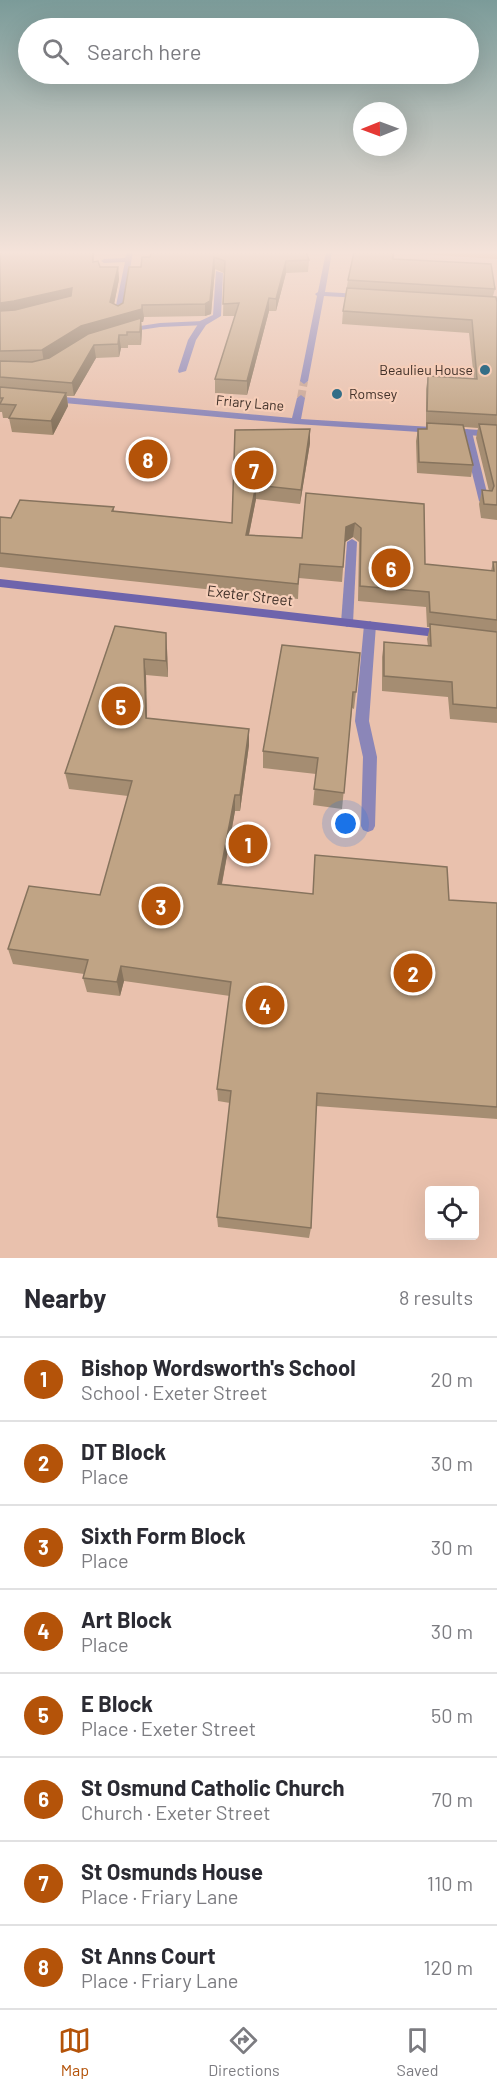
<!DOCTYPE html>
<meta charset="utf-8">
<style>
:root{--surface:#fff;--page:#f7f7f7;--text:#2b2b33;--muted:#7c7c81;--line:#e1e1e2;--accent:#b45309}
body{margin:0;font-family:Barlow,sans-serif;background:var(--page);color:var(--text)}
.controls{position:absolute;right:18px;bottom:18px;display:grid;overflow:hidden;border-radius:6px;box-shadow:0 6px 24px #0002}
.controls button{width:54px;height:54px;display:grid;place-items:center;padding:0;border:0;border-bottom:2px solid var(--line);background:var(--surface);color:var(--text);font:30px sans-serif}
.compass{position:absolute;left:353px;top:102px;width:54px;height:54px;border-radius:50%;background:var(--surface);box-shadow:0 6px 24px #0002;rotate:269deg}
.you{position:absolute;left:346px;top:824px;width:21px;height:21px;margin:-15px;border:4px solid #fff;border-radius:50%;background:#1a73e8;box-shadow:0 0 0 9px #1a73e833}
.badge{display:grid;place-items:center;width:39px;height:39px;border-radius:50%;background:var(--accent);color:#fff;font-size:20px;font-weight:700}
.pin{position:absolute;translate:-50% -50%;border:3px solid #fff;box-shadow:0 2px 6px #0006}
.list{margin:0;padding:0;list-style:none}
h2{display:flex;justify-content:space-between;align-items:center;height:78px;margin:0;padding:0 24px;font-size:26px}
h2 small{font-size:20px;font-weight:400;color:var(--muted)}
.list li{display:grid;grid-template-columns:39px 1fr auto;gap:18px;align-items:center;box-sizing:border-box;height:84px;padding:0 24px;border-top:2px solid var(--line)}
.list b{display:block;font-size:22px;white-space:nowrap}
.list p{margin:0;font-size:20px;white-space:nowrap;color:var(--muted)}
.list em{font-size:20px;font-style:normal;color:var(--muted)}
.icon{flex:none;width:33px;height:33px;fill:none;stroke:currentColor;stroke-width:2;stroke-linecap:round;stroke-linejoin:round}
.map{position:relative;flex:none;width:497px;height:1258px;overflow:hidden}
.search{position:absolute;background:var(--surface);box-shadow:0 6px 24px #0002;left:18px;right:18px;top:18px;height:66px;display:flex;align-items:center;gap:15px;box-sizing:border-box;padding:0 21px;border-radius:33px;color:var(--muted);font-size:22px}
.sheet{height:750px;background:var(--surface)}
nav{display:flex;justify-content:space-around;align-items:center;box-sizing:border-box;height:84px;border-top:2px solid var(--line);background:var(--surface);font-size:16px;color:var(--muted)}
nav a{display:grid;justify-items:center;gap:3px}
nav .on{color:var(--accent)}
.map>svg:first-child{display:block}
.green{fill:#db946e}
.lines{fill:none;stroke-linecap:round;stroke-linejoin:round}
.street-tunnel{stroke:#c7a493;stroke-width:8;stroke-dasharray:8 4;stroke-linecap:butt}
.lane{fill:#8b86b8;fill-rule:evenodd}
.street{fill:#8b86b8;fill-rule:evenodd}
.secondary{fill:#6e64ac;fill-rule:evenodd}
.wall{fill:#a58d72}
.shaded-wall{fill:#86735d}
.building{fill:#c0a485;stroke:#86735d;stroke-width:1.5}
.poi-dot{fill:#346e87;stroke:#f6ceb9;stroke-width:2}
.labels{text-anchor:middle;stroke-width:4.5;stroke-linejoin:round;paint-order:stroke}
.far-poi-label{font-size:14px;fill:#413129;stroke:#f6ceb9;text-anchor:end}
.far-street-label{font-size:14px;fill:#413129;stroke:#f6ceb9}
.street-label{font-size:15px;fill:#413129;stroke:#f6ceb9}
</style>
<div class="map">
<svg width="497" height="1258" viewBox="0 0 497 1258">
<rect width="100%" height="100%" fill="#e9c1ad"/>
<polygon class="green" points="420,252 497,252 497,259 420,254"/>
<g class="lines">
<polyline class="street-tunnel" points="301,398 304,381"/>
<g class="lane">
<polygon points="216,271 223,273 221,316 206,325 196,340 186,371 179,373 178,371 188,340 200,321 213,315"/>
<polygon points="467,429 472,432 489,501 488,503 484,504 479,501 462,432"/>
<polygon points="352,539 357,542 353,623 347,627 341,623 347,542"/>
<polygon points="370,621 376,625 369,721 377,757 375,826 373,830 368,832 363,830 361,826 363,757 355,721 364,625"/>
</g>
<g class="street">
<polygon points="127,252 133,252 122,315 118,317 114,315 125,262 104,263 101,261 104,259 125,258"/>
<polygon points="326,252 332,252 325,292 360,294 364,296 360,298 324,296 308,381 304,384 300,381 317,296 315,294 318,292"/>
<polygon points="203,321 206,321 206,325 160,327 127,332 123,330 127,328 160,323"/>
<polygon points="301,395 305,398 301,419 497,431 497,437 296,424 53,402 49,399 53,396 292,418 297,398"/>
</g>
<polygon class="secondary" points="0,579 445,630 451,634 445,638 0,587"/>
</g>
<g class="wall">
<polygon points="0,252 94,262 100,267 118,267 119,279 114,304 118,306 123,303 141,267 150,257 151,252 309,260 308,272 286,273 276,311 269,311 247,395 215,393 215,379 235,316 223,316 224,273 215,269 211,314 205,316 144,317 143,322 141,322 142,330 141,345 128,345 128,348 121,348 119,357 96,358 74,396 67,396 68,406 53,435 12,432 9,418 3,418 2,412 0,412"/>
<polygon points="393,259 495,289 493,296 497,302 497,520 481,518 479,504 482,490 489,491 476,438 478,428 464,427 473,465 471,477 417,473 416,441 418,429 426,429 426,389 428,376 474,379 469,333 342,324 343,311 348,280"/>
<polygon points="310,429 310,443 300,504 256,499 249,535 302,538 306,493 425,564 491,571 493,562 497,562 497,723 450,719 448,697 382,691 382,657 384,642 428,646 427,639 430,627 427,627 426,607 358,601 359,542 353,537 345,542 342,582 299,578 298,599 0,567 0,517 11,518 114,507 114,511 232,523 235,430"/>
<polygon points="115,626 167,649 168,677 146,675 147,718 249,729 249,745 240,811 235,811 222,884 313,894 315,855 449,900 497,903 497,1119 316,1106 311,1228 309,1238 218,1227 217,1217 230,1103 218,1101 217,1089 230,996 124,981 120,996 87,992 83,978 84,974 13,964 8,949 100,895 128,796 69,789 65,773"/>
<polygon points="282,645 356,692 354,709 352,708 342,809 313,805 316,774 263,768 263,751"/>
</g>
<g class="shaded-wall">
<polygon points="214,257 215,269 211,314 205,316 205,304"/>
<polygon points="286,261 286,273 276,311 276,299"/>
<polygon points="118,267 119,279 112,315 110,302"/>
<polygon points="72,288 74,300 0,316 0,303"/>
<polygon points="269,298 269,311 247,395 247,381"/>
<polygon points="142,305 144,317 143,322 141,322 142,330 141,345 140,332 141,322 44,363 42,350 81,326"/>
<polygon points="119,335 121,348 119,357 118,344"/>
<polygon points="94,345 96,358 74,396 72,383"/>
<polygon points="66,393 68,406 53,435 51,421"/>
<polygon points="310,429 310,443 300,504 301,490"/>
<polygon points="256,485 256,499 246,549 246,535"/>
<polygon points="355,523 353,537 345,542 346,527"/>
<polygon points="166,633 167,649 168,677 166,661"/>
<polygon points="144,659 146,675 147,734 146,718"/>
<polygon points="249,729 249,745 240,811 240,795"/>
<polygon points="235,795 235,811 219,899 218,884"/>
<polygon points="121,966 124,981 120,996 117,982"/>
</g>
<g class="building">
<polygon points="0,252 93,252 93,262 98,261 100,267 118,267 110,302 118,306 123,303 129,267 141,267 142,257 150,257 151,252 306,252 309,260 286,261 276,299 269,298 247,381 215,379 239,303 223,304 225,261 214,257 210,301 205,304 142,305 142,309 81,326 42,350 0,351 0,311 15,310 71,296 72,288 14,301 0,303"/>
<polygon points="354,252 393,252 393,259 491,264 495,289 348,280"/>
<polygon points="347,288 496,297 497,302 497,415 427,411 428,376 477,379 472,320 343,311"/>
<polygon points="141,318 140,332 127,332 127,335 119,335 118,344 94,345 72,383 0,377 0,361 32,362 49,358 88,334"/>
<polygon points="0,387 66,393 51,421 9,418 16,405 0,404 3,398 0,398"/>
<polygon points="427,423 463,425 473,465 419,462 418,429 427,429"/>
<polygon points="479,424 497,425 497,505 484,504 482,490 492,491 494,486"/>
<polygon points="310,429 301,490 256,485 246,535 302,538 306,493 424,504 425,564 494,571 493,562 497,562 497,620 430,612 429,592 360,586 361,528 355,523 346,527 343,567 300,564 298,584 0,553 0,517 11,518 20,500 114,507 112,511 232,523 235,430"/>
<polygon points="430,624 497,632 497,708 453,704 452,682 384,676 384,642 431,646"/>
<polygon points="115,626 166,633 166,661 144,659 146,718 249,729 240,795 235,795 218,884 313,894 315,855 447,867 449,900 497,903 497,1107 317,1093 311,1228 217,1217 231,1091 217,1089 231,982 121,966 117,982 83,978 88,960 8,949 29,886 100,895 132,781 65,773"/>
<polygon points="282,645 360,653 356,692 353,692 344,793 314,789 318,758 263,751"/>
</g>
<linearGradient id="sky" x2="0" y2="1"><stop stop-color="#7b9b99"/><stop offset="0.59" stop-color="#f5e3da"/><stop offset="1" stop-color="#f5e3da" stop-opacity="0"/></linearGradient>
<rect width="497" height="428" fill="url(#sky)"/>
<g class="poi-dot">
<circle cx="485" cy="370" r="6"/>
<circle cx="337" cy="394" r="6"/>
</g>
<g class="labels">
<g class="far-poi-label">
<text x="473" y="375">Beaulieu House</text>
<text x="349" y="399" text-anchor="start">Romsey</text>
</g>
<g class="far-street-label">
<text transform="translate(250 403) rotate(5)" y="5">Friary Lane</text>
</g>
<g class="street-label">
<text transform="translate(250 596) rotate(7)" y="5">Exeter Street</text>
</g>
</g>
</svg>
<div class="controls">
<button><svg class="icon" aria-label="locate" viewBox="0 0 24 24"><circle cx="12" cy="12" r="6"/><path d="M12 2v4M12 18v4M2 12h4M18 12h4"/></svg></button>
</div>
<svg class="compass" viewBox="-18 -18 36 36"><path d="M0-13l5 13h-10z" fill="#e53935"/><path d="M0 13l5-13h-10z" fill="#7c7c81"/></svg>
<div class="you"></div>
<div class="pin badge" style="left:248px;top:844px">1</div>
<div class="pin badge" style="left:413px;top:973px">2</div>
<div class="pin badge" style="left:161px;top:906px">3</div>
<div class="pin badge" style="left:265px;top:1005px">4</div>
<div class="pin badge" style="left:121px;top:706px">5</div>
<div class="pin badge" style="left:391px;top:568px">6</div>
<div class="pin badge" style="left:254px;top:470px">7</div>
<div class="pin badge" style="left:148px;top:459px">8</div>
<div class="search"><svg class="icon" aria-label="search" viewBox="0 0 24 24"><circle cx="10" cy="10" r="6"/><path d="M15 15l6 6"/></svg>Search here</div>
</div>
<section class="sheet">
<h2>Nearby<small>8 results</small></h2>
<ul class="list">
<li><span class="badge">1</span><div><b>Bishop Wordsworth's School</b><p>School · Exeter Street</p></div><em>20 m</em></li>
<li><span class="badge">2</span><div><b>DT Block</b><p>Place</p></div><em>30 m</em></li>
<li><span class="badge">3</span><div><b>Sixth Form Block</b><p>Place</p></div><em>30 m</em></li>
<li><span class="badge">4</span><div><b>Art Block</b><p>Place</p></div><em>30 m</em></li>
<li><span class="badge">5</span><div><b>E Block</b><p>Place · Exeter Street</p></div><em>50 m</em></li>
<li><span class="badge">6</span><div><b>St Osmund Catholic Church</b><p>Church · Exeter Street</p></div><em>70 m</em></li>
<li><span class="badge">7</span><div><b>St Osmunds House</b><p>Place · Friary Lane</p></div><em>110 m</em></li>
<li><span class="badge">8</span><div><b>St Anns Court</b><p>Place · Friary Lane</p></div><em>120 m</em></li>
</ul>
</section>
<nav>
<a class="on"><svg class="icon" aria-label="map" viewBox="0 0 24 24"><path d="M3 6l6-2 6 2 6-2v14l-6 2-6-2-6 2zM9 4v14M15 6v14"/></svg>Map</a>
<a><svg class="icon" aria-label="directions" viewBox="0 0 24 24"><path d="M12 3l9 9-9 9-9-9zM9 14v-3h6M13 9l2 2-2 2"/></svg>Directions</a>
<a><svg class="icon" aria-label="saved" viewBox="0 0 24 24"><path d="M7 4h10v16l-5-4-5 4z"/></svg>Saved</a>
</nav>
